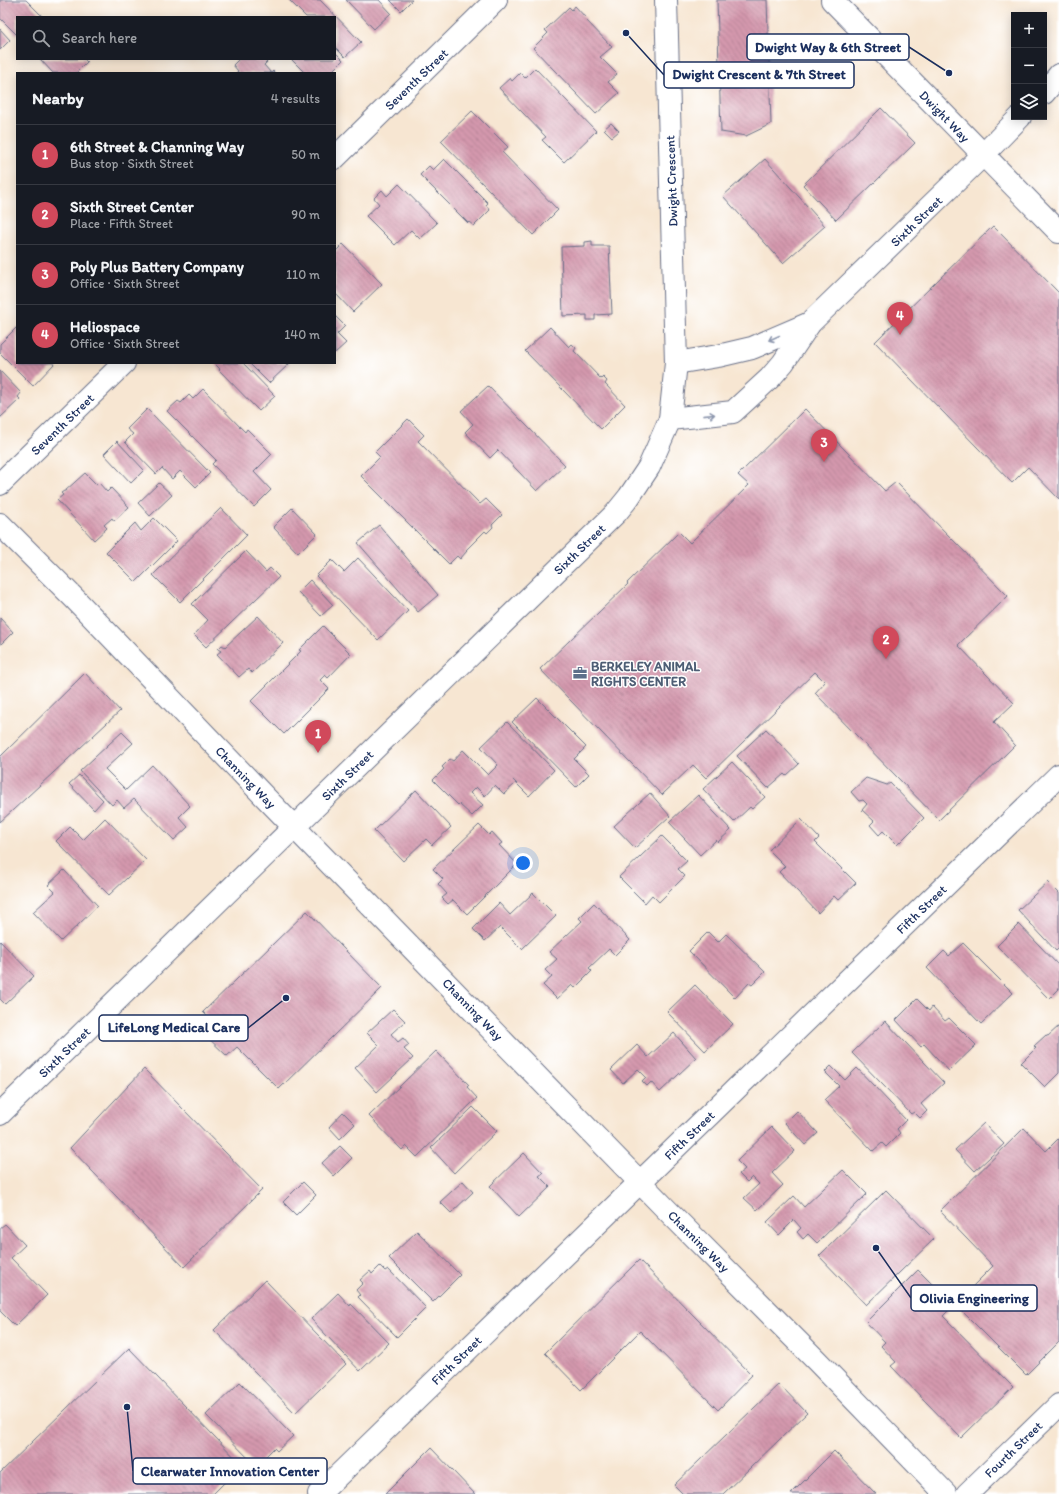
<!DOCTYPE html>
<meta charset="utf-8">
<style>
:root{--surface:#171b24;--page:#20242c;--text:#f1f3f6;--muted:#9ea1a6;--line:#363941;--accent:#d1495b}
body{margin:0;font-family:Itim,sans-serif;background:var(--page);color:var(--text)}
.controls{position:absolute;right:12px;top:12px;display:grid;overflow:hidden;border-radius:0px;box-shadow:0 2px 10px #0003}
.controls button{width:36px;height:36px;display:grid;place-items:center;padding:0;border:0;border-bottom:1px solid var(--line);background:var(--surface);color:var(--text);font:20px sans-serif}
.you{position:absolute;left:523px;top:863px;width:14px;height:14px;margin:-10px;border:3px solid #fff;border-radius:50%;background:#1a73e8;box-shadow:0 0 0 6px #1a73e833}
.badge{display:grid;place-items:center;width:26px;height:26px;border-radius:50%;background:var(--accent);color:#fff;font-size:13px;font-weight:700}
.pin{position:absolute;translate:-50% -33px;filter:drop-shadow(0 1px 2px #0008)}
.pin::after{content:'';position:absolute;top:21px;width:14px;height:12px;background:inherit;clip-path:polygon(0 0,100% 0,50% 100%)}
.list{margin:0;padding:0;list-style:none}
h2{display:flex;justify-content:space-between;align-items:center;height:52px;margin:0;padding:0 16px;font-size:17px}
h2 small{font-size:13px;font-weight:400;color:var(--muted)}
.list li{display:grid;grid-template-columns:26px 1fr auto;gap:12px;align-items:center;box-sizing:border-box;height:60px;padding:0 16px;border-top:1px solid var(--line)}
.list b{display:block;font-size:15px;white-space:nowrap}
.list p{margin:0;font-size:13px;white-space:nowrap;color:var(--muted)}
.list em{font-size:13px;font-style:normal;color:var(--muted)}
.icon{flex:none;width:22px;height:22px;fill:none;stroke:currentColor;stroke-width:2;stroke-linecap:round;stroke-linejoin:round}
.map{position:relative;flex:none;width:1059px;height:1494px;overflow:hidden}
.search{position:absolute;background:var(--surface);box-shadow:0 2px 10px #0003;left:16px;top:16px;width:320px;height:44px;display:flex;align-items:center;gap:10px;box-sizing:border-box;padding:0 14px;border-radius:0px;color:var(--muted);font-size:15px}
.panel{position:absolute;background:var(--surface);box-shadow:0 2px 10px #0003;left:16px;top:72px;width:320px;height:292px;border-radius:0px}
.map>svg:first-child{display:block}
.building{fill:url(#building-back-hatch)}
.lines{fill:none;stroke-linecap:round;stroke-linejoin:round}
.minor-casing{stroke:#686f87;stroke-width:24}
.minor{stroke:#fff;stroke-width:22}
.oneway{stroke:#8d97ae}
.labels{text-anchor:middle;stroke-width:3;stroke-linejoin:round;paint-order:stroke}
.street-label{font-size:13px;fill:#1b2f5e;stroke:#fff}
.service-label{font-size:13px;font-weight:bold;fill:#4e5e75;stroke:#fff;text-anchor:start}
.leader{fill:none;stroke:#1b2f5e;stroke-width:1.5}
.callout-dot{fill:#1b2f5e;stroke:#fff;stroke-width:1.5}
.callout{fill:#fff;stroke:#1b2f5e;stroke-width:1.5}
.callout-label{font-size:14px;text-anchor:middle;font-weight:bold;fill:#1b2f5e}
</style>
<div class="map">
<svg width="1059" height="1494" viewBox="0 0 1059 1494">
<defs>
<pattern id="building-back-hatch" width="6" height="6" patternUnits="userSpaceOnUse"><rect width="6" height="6" fill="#d498ad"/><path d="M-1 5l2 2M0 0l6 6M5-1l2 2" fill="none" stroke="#ab7c90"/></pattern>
</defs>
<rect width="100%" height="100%" fill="#fff"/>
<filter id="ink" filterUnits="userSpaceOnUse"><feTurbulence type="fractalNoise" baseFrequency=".025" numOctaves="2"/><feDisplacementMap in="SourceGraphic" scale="8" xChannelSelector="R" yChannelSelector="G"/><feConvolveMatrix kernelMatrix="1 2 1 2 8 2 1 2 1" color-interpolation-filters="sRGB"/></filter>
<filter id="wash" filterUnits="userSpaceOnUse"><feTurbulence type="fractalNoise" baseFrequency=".012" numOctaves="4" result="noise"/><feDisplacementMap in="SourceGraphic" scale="16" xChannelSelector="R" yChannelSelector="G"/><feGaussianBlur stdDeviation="0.9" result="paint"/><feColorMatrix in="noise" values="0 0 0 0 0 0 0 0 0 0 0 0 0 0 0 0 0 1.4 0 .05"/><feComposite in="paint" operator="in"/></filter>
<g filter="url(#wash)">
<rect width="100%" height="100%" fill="#f7e6d2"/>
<g id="blocks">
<g class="building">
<polygon points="0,0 26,0 43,17 17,17 17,35 0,18"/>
<polygon points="289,0 320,0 361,42 345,57 335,47 335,17 306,17"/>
<polygon points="346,0 379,0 391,13 374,29"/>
<polygon points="390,0 412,0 401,11"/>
<polygon points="717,0 767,0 771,124 746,136 721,132"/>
<polygon points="575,6 586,18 585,19 612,47 600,57 617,74 608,82 619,93 596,114 533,48 548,33 545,30 569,7 572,10"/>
<polygon points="0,29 10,40 0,50"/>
<polygon points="335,52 343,60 330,73 305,73 291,59 335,59"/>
<polygon points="40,59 84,59 87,62 76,73 53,73"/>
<polygon points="239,59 264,59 267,62 264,65 271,73 273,71 275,73 236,73 238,71 233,65"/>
<polygon points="535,68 596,131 564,162 542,140 546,137 499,88 510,78 512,81 520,73 525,78"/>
<polygon points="881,108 915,143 836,220 803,185"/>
<polygon points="472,111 508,147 502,152 558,210 533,235 441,141"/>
<polygon points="611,123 619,131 612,137 604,129"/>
<polygon points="444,159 488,203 486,205 490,210 474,226 469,222 468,223 420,175 429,166 433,170"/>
<polygon points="765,159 825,226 783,263 723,196"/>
<polygon points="399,184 437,223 420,239 411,230 395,245 366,216 379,204 374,198 382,190 387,196"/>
<polygon points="993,226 1059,293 1059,499 1028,467 1012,483 875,342"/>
<polygon points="592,241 592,246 609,246 612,314 595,315 595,320 587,320 587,315 563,316 561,247 585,246 585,242"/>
<polygon points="343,244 382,284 353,312 335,293 335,252"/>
<polygon points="335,316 345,326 337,334 346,343 335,353"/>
<polygon points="17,327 17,363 55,363 33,386 0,353 0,344"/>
<polygon points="550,327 569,347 572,344 576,348 574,351 601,379 603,377 607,381 605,384 625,405 601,429 525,351"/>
<polygon points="214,363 243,363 275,396 259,411 219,370 220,369"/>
<polygon points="249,363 290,363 269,383"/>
<polygon points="0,371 21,393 18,397 20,399 0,418"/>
<polygon points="488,386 565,465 537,491 498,450 490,458 465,432 473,424 461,411"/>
<polygon points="203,389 245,432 247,429 272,454 254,472 271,490 254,507 212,464 216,460 167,411 178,401 181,403 189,395 193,399"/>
<polygon points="147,409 210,473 196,487 180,471 172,479 162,468 156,474 125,442 133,434 127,429"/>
<polygon points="805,409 885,491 896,482 1008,596 958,645 1014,703 994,722 1015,745 939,820 815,693 825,682 815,672 706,778 693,765 662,795 540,669 628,584 627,583 679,532 690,543 749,485 738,475"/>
<polygon points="408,419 424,435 418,441 480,504 486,499 502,515 492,525 493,527 487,533 485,531 466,550 467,551 460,559 457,556 449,564 361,476 380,457 375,452"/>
<polygon points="117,441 144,470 131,483 104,454"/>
<polygon points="85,473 97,485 99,483 107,492 111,488 129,507 114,521 112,518 104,525 107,528 94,540 57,500 63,495 61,493 64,491 65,491"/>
<polygon points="159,483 172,495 150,516 138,503"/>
<polygon points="221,508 247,535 180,602 153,575"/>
<polygon points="292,508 317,534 298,553 273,527"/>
<polygon points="154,518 177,541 136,582 106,552 135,523 141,531"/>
<polygon points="379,525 438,595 418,612 358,543"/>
<polygon points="246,551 266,572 270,568 279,577 206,647 194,635 208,620 192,604"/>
<polygon points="358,558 408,611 378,640 316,576 332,560 344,572"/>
<polygon points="310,580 333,605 321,616 298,592"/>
<polygon points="258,616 283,643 252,673 248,669 239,677 217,654 221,651 218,649 222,645 225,647"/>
<polygon points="0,618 13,632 0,645"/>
<polygon points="323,626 351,654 328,678 325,675 320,680 329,689 284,734 251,701 301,651 299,650"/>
<polygon points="85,673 120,711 0,822 0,757"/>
<polygon points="537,698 586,747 574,759 589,774 576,787 512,722"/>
<polygon points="507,722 554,770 529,796 513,780 516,783 504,794 495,785 485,796 476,787 470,793 483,805 472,816 459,804 458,805 433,780 444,769 442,767 450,759 453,761 463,750 488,775 498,765 481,747"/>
<polygon points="766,729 799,764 786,776 784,774 768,788 737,756"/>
<polygon points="122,732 133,743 105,769 126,790 152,765 190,806 179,817 188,827 174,840 134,799 124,808 117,800 112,805 80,771"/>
<polygon points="732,762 765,797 752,809 750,807 734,822 703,789"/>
<polygon points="79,775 103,800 94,810 69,784"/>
<polygon points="866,778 887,785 890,783 924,818 897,845 883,831 879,835 870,825 874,821 862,810 867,804 863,800 859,801 851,792"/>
<polygon points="416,790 451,827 432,845 426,839 403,861 374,831"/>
<polygon points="650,793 670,816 635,848 614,826"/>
<polygon points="698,795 731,830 718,842 716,840 700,855 669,822"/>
<polygon points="105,818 146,860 109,895 56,841 70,827 83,840"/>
<polygon points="801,819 819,838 815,842 856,883 838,900 834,896 818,913 779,872 785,866 769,850"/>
<polygon points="479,825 489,835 492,832 502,843 499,845 517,864 467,914 453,900 448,904 442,898 447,894 438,884 443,879 433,869"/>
<polygon points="662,836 687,861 678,869 685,876 659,902 652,895 645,903 619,877"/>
<polygon points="64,870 98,906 61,941 33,912 55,892 48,885"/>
<polygon points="1048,882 1059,893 1059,948 1056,951 1018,910"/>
<polygon points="533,893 556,916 522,949 500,927 485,941 473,929 499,903 510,915"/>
<polygon points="594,903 630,940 615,955 609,949 589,968 592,971 575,988 572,985 557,999 543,985 552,977 545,970 557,959 549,952 582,921 579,918"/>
<polygon points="307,911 382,988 279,1089 237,1047 227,1056 203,1033 213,1022 203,1012"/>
<polygon points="1019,924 1059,966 1059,989 1049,999 997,946"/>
<polygon points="708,932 718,942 726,934 765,972 752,985 749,983 735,998 689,951"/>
<polygon points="0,941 34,976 5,1004 0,999"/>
<polygon points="963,943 1013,993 981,1024 927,968 944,951 949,956"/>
<polygon points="695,985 733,1024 705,1051 667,1012"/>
<polygon points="917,999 929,1011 932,1007 945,1021 949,1018 976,1045 949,1071 924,1044 921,1047 896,1020"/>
<polygon points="393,1009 405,1021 391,1034 398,1042 403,1038 409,1045 404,1049 413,1058 377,1092 355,1068 379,1045 367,1033"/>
<polygon points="885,1021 944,1083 921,1104 927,1111 920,1118 914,1112 911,1114 852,1053"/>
<polygon points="1059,1026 1059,1073 1045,1087 1021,1063 1036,1048 1034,1046 1046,1035 1048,1036"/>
<polygon points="674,1033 696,1058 660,1092 651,1082 647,1086 642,1081 646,1077 638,1069 623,1083 611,1070 637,1045 648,1057"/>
<polygon points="436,1051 469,1085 467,1087 477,1098 417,1157 406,1146 402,1150 369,1116"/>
<polygon points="831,1066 845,1080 857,1068 906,1120 897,1129 900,1133 886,1147 882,1143 873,1151 824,1100 839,1086 825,1072"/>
<polygon points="144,1069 262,1190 184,1267 70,1148"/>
<polygon points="473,1107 497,1131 454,1173 431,1148"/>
<polygon points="797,1111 818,1133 805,1145 785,1123"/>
<polygon points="343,1112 355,1124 340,1139 329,1127"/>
<polygon points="984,1123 1004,1144 975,1171 955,1150"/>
<polygon points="772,1127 795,1151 772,1173 783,1185 757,1210 744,1198 759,1184 752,1177 747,1182 739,1174 745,1169 737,1161"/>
<polygon points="1024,1128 1046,1151 1059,1138 1059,1342 1026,1375 955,1304 993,1266 940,1211"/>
<polygon points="340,1146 352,1158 334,1176 322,1163"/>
<polygon points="524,1153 543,1173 539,1176 550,1187 519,1217 490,1186"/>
<polygon points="843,1170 867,1194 817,1243 808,1234 803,1239 797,1232 801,1228 794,1220 779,1235 767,1222 794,1196 804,1207"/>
<polygon points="463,1181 473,1192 451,1213 440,1202"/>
<polygon points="303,1182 316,1195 296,1215 283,1202"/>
<polygon points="886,1190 934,1239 866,1305 819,1256"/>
<polygon points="5,1224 25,1245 11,1258 47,1295 15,1326 0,1311 0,1228"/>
<polygon points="417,1231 460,1275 433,1302 389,1258"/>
<polygon points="639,1260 752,1375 718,1410 640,1331 581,1390 545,1353"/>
<polygon points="380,1266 385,1271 388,1269 426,1308 397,1337 358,1297 360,1295 356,1290 363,1283 360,1280 370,1271 372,1274"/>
<polygon points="918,1270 943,1295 937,1301 948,1311 943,1316 1013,1387 961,1438 891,1366 896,1362 881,1346 885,1342 866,1322"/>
<polygon points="265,1280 346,1364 295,1413 214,1330"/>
<polygon points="338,1293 350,1306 351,1304 389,1343 360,1371 311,1319"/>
<polygon points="129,1348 242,1465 213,1494 0,1494 0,1473"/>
<polygon points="240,1382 293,1436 277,1451 274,1448 256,1466 206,1415"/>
<polygon points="779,1384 807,1413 723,1494 683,1494 674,1485"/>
<polygon points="431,1448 475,1494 385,1494"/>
<polygon points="834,1451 876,1494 791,1494"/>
</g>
</g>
</g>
<g filter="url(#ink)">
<use href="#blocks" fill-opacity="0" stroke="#686f87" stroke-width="1"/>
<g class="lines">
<defs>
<g id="minor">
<polyline points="832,0 1059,232"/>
<polyline points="1044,93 1059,75"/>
<polyline points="335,158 496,0"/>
<polyline points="676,363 718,356 752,348 810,323"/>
<polyline points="670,419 733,412 770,378 783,363 810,323 983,155 1020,117"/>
<polyline points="0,484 124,363"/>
<polyline points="0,524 74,598 263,795 666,1209 817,1361 946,1494"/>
<polyline points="0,1114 616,513 629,497 649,467 670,419 676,363 666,0"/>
<polyline points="319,1494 1059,775"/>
<polyline points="967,1494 1059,1405"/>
</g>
</defs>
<use href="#minor" class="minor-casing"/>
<use href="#minor" class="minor"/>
</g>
<defs><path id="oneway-shaft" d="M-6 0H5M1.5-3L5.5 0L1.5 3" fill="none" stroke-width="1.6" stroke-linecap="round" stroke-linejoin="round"/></defs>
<g class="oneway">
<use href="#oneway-shaft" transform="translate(774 338) rotate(156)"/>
<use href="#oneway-shaft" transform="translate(709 415) rotate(-6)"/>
</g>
</g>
<defs>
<symbol id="office-bare" viewBox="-9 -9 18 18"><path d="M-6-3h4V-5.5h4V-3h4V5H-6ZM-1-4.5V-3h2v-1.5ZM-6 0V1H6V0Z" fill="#5c6f8a" stroke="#fff" stroke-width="2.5" paint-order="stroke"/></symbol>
</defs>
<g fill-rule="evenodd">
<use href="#office-bare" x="570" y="663" width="20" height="20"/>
</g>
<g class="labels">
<g class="street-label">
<text transform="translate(416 79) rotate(-44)" y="5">Seventh Street</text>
<text transform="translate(945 116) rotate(46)" y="5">Dwight Way</text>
<text transform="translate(671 181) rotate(-92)" y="5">Dwight Crescent</text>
<text transform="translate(916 221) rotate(-44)" y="5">Sixth Street</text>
<text transform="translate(62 424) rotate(-44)" y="5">Seventh Street</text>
<text transform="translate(579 549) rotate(-44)" y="5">Sixth Street</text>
<text transform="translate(347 775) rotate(-44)" y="5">Sixth Street</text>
<text transform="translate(246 777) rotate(46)" y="5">Channing Way</text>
<text transform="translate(921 909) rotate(-44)" y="5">Fifth Street</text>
<text transform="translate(473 1009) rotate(46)" y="5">Channing Way</text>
<text transform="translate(64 1052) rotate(-44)" y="5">Sixth Street</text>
<text transform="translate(689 1135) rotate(-44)" y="5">Fifth Street</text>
<text transform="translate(699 1241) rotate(45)" y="5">Channing Way</text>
<text transform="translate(456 1360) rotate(-44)" y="5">Fifth Street</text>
<text transform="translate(1013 1449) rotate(-44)" y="5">Fourth Street</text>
</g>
<g class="service-label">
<text x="591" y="671">BERKELEY ANIMAL<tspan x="591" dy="15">RIGHTS CENTER</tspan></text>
</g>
</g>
<path class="leader" d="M949 73L909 47M626 33L664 75M286 998L248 1028M876 1248L911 1298M127 1407L133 1471"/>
<g class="callout-dot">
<circle cx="949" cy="73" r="4"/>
<circle cx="626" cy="33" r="4"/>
<circle cx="286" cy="998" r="4"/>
<circle cx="876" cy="1248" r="4"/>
<circle cx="127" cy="1407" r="4"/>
</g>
<g class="callout">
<rect x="747" y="34" width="162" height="26" rx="4"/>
<rect x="664" y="62" width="190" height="26" rx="4"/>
<rect x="99" y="1015" width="149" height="26" rx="4"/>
<rect x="911" y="1285" width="126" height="26" rx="4"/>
<rect x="133" y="1458" width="194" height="26" rx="4"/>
</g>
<g class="callout-label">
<text x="828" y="52">Dwight Way &amp; 6th Street</text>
<text x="759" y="79">Dwight Crescent &amp; 7th Street</text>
<text x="174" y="1032">LifeLong Medical Care</text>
<text x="974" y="1303">Olivia Engineering</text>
<text x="230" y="1476">Clearwater Innovation Center</text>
</g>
</svg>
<div class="controls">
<button>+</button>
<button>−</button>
<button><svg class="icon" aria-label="layers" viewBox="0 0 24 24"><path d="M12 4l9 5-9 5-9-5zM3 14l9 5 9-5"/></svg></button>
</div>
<div class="you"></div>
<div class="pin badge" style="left:318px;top:753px">1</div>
<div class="pin badge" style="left:886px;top:659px">2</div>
<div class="pin badge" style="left:824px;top:462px">3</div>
<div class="pin badge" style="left:900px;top:335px">4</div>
<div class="search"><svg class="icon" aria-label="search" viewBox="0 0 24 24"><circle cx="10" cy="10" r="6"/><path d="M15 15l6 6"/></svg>Search here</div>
<section class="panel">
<h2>Nearby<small>4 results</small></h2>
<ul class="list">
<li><span class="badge">1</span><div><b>6th Street &amp; Channing Way</b><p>Bus stop · Sixth Street</p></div><em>50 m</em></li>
<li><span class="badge">2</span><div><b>Sixth Street Center</b><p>Place · Fifth Street</p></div><em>90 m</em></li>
<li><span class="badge">3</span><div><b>Poly Plus Battery Company</b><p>Office · Sixth Street</p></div><em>110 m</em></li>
<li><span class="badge">4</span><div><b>Heliospace</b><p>Office · Sixth Street</p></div><em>140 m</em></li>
</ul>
</section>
</div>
